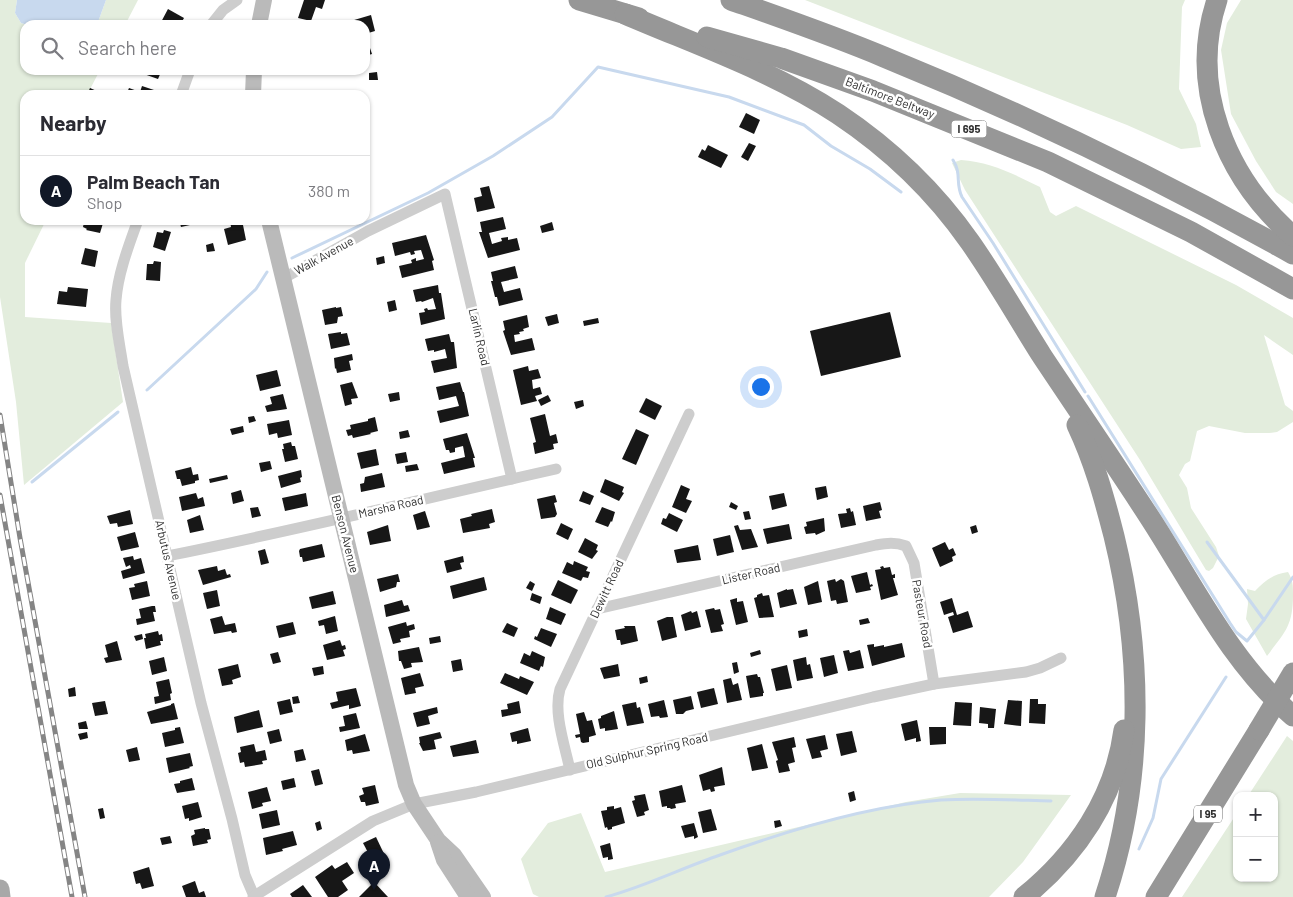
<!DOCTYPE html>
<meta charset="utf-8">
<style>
:root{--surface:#fff;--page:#f7f7f7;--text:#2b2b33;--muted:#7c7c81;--line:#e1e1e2;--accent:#111827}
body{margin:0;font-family:Barlow,sans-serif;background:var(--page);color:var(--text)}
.controls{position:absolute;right:15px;bottom:15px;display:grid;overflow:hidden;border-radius:10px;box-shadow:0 1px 4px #0004}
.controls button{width:45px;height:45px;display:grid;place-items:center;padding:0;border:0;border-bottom:1px solid var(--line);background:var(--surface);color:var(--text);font:25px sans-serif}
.you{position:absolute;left:760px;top:386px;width:18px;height:18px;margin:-12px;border:4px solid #fff;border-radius:50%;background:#1a73e8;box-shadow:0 0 0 8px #1a73e833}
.badge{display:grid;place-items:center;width:32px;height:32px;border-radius:50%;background:var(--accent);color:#fff;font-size:16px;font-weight:700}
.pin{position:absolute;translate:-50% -41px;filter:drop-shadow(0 1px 2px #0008)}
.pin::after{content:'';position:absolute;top:26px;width:18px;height:15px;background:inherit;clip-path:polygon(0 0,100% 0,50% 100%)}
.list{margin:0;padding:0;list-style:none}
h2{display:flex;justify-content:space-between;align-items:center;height:65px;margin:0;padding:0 20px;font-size:21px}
h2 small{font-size:16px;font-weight:400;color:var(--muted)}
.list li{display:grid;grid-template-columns:32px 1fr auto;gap:15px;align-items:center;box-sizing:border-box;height:70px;padding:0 20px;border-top:1px solid var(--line)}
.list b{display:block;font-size:19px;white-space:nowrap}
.list p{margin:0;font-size:16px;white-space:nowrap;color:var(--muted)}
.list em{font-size:16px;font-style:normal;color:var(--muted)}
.icon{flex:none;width:28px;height:28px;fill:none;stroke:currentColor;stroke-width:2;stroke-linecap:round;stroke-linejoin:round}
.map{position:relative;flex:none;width:1293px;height:897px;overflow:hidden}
.search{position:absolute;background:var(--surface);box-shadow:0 1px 4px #0004;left:20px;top:20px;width:350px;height:55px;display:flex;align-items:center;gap:12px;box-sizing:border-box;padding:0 18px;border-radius:15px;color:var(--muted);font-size:19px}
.panel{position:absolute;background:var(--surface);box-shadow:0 1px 4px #0004;left:20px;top:90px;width:350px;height:135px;border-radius:15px}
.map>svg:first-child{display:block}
.green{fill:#e3eddd}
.water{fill:#c8d9ee}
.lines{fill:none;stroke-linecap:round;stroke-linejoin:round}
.stream{stroke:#c8d9ee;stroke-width:3}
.building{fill:#171717}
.street{stroke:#cdcdcd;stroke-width:11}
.secondary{stroke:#bababa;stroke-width:16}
.primary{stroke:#a8a8a8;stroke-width:19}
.highway{stroke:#979797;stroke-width:21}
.rail-casing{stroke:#858585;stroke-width:5}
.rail{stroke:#fff;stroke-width:3;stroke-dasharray:9;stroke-linecap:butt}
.highway-bridge{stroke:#979797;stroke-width:21}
.labels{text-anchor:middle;stroke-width:5;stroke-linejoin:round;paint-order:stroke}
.shield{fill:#fff;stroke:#6e6e6e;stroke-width:1}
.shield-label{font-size:11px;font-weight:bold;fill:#303030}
.street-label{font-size:12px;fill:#303030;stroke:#fff}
</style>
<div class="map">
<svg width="1293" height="897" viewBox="0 0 1293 897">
<rect width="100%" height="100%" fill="#fff"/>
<g class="green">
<polygon points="0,0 17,0 15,13 21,23 28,25 25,25 25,70 100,70 87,95 25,95 25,220 46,220 25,263 25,317 111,323 123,402 24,485 16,402 0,297"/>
<polygon points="106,0 138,0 125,25 93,25 98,22"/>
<polygon points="805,0 1185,0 1182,7 1179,89 1196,124 1201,147 1181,149 1127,125"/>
<polygon points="1241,0 1293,0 1293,204 1276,192 1256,161 1231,114 1221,50 1227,23"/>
<path d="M 961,160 C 990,162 1014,174 1040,187 L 1050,212 L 1056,216 L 1076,206 L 1236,285 L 1293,318 L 1293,355 L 1264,335 L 1285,405 L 1293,411 L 1293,422 L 1277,432 L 1269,433 L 1245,433 L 1209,426 L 1197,431 L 1190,461 L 1185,464 L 1179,475 L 1187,488 L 1191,508 L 1216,547 L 1219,556 L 1213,568 L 1209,571 L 1206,570 L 1140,460 L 965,190 L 952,163 Z"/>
<path d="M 1288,572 C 1293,580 1293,585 1293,595 C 1293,626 1285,632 1267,656 L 1246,619 L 1248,604 L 1247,589 L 1255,591 C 1265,581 1273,574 1288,572 Z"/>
<polygon points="1287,736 1293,741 1293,897 1182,897 1237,813 1237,878 1274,878 1274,796 1248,796"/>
<polygon points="960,793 1071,795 1023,862 989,897 539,897 533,894 521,859 548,823 581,813 605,872 906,802"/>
</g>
<polygon class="water" points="17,0 106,0 98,22 93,25 28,25 21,23 15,13"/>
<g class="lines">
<g class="stream">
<path d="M 953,160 C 962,174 955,183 962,197 L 993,243 L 1085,392"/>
<polyline points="292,258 428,193 493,156 552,117 598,67 729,97 804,125 831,146 870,169 901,192"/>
<polyline points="147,390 256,289 267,272"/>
<polyline points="1088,396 1230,623 1236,632 1247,641 1264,620 1293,577"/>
<polyline points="32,482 118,412"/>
<polyline points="1207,542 1264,620"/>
<polyline points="1139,849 1153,818 1161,779 1226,677"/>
<path d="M 606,897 C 646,886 682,868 720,855 C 789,830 868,806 941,800 C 977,798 1014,800 1051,801"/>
</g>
</g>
<g class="building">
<polygon points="304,0 325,0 322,9 316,7 311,21 298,18"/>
<polygon points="168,9 184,18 180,25 160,24"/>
<polygon points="371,15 375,31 365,34 365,25 345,25 344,23"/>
<polygon points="370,48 372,54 365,56 365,49"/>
<polygon points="142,70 162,70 158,79 141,73"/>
<polygon points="377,72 378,80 369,80 369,73"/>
<polygon points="142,86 154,90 152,95 126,95 129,88 140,92"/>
<polygon points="90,88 99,92 97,95 87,95"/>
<polygon points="746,113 760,120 754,134 739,127"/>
<polygon points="749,143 756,146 748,161 741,157"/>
<polygon points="708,145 728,155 721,168 698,157 702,149 705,151"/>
<polygon points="489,186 495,208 477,212 474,198 482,196 480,188"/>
<polygon points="503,217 506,229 489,233 492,244 502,241 501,238 508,237 508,240 517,238 520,250 488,258 479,232 482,232 480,222"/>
<polygon points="80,220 104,220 100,233 86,230 87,229 83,227 84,222"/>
<polygon points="179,220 189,220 190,225 181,227"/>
<polygon points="235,220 240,220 241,225 243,225 246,240 228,245 224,229 231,227 230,221"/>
<polygon points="552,222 554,230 542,233 540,226"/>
<polygon points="164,230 171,232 165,251 153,247 157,232 163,233"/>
<polygon points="426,235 434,260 432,261 434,270 402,278 399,266 412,263 411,260 416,258 416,261 424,259 421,250 414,251 415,254 411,255 410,252 395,256 392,243"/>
<polygon points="213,243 215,251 207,252 206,245"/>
<polygon points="85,248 98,251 95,267 81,264"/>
<polygon points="384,256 385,263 377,265 376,258"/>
<polygon points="154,261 161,262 160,281 146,280 147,264 153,264"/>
<polygon points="515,266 518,278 501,282 504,292 520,288 523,300 499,306 497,297 495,297 491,281 493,281 491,272"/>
<polygon points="438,285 439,293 441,293 445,319 421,325 419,313 425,312 424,309 427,308 428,310 436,309 433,298 422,302 421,301 416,302 413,290"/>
<polygon points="68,287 88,289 86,307 57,304 59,291 67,292"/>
<polygon points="395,300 397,310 389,312 387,302"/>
<polygon points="336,307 336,308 341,307 343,316 338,317 337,323 325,325 322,310"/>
<polygon points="890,312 901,357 821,376 810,331"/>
<polygon points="557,314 559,323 548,326 545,317"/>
<polygon points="527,315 529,327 523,329 524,331 519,332 520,334 514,335 515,342 532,338 535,350 511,355 503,331 505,330 503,321"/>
<polygon points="598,318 599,323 584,326 583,321"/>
<polygon points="341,332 341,334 347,333 350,345 331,349 328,334"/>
<polygon points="449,334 451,342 454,342 457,368 434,373 431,361 447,358 445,349 434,352 434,350 428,351 425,339"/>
<polygon points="352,354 353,360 349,361 351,370 337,373 336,368 335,369 334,358"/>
<polygon points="528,366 529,371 538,369 541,378 532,380 533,389 540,387 542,394 535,396 537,401 521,405 513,370"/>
<polygon points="277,370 281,386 260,391 256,375"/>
<polygon points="352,382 358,398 351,399 352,404 345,406 340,385"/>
<polygon points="460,382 463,392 464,392 469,416 440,423 437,411 459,406 456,396 439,400 436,387"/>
<polygon points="399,392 400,400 390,402 388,394"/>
<polygon points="283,394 287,409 267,412 265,406 272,404 270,397"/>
<polygon points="548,395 551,401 541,406 538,400"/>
<polygon points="646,398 662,406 655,420 639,412"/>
<polygon points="583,400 584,406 576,409 574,402"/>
<polygon points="545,414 550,436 556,434 558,443 553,444 554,449 535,454 533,443 536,442 530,418"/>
<polygon points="254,416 256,421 249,423 248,417"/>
<polygon points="375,417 378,431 370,433 371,434 353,438 352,435 348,436 346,430 351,429 350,425 368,421 368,419"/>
<polygon points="289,420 292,435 278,438 277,433 269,435 267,424"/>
<polygon points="243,426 244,432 232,435 230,429"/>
<polygon points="636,429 649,435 636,465 622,459"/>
<polygon points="408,430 410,437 400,439 399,432"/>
<polygon points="467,433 475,458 473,458 475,467 444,474 441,463 465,457 463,446 455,448 455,452 450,453 449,450 446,450 443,439"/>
<polygon points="291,442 292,446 295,446 298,459 285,462 282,449 284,449 283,444"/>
<polygon points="376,449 379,465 361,469 357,453"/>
<polygon points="406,452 408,462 397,464 395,454"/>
<polygon points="270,461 272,469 261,472 259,463"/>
<polygon points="417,464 419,470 406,472 405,466"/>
<polygon points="191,467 193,475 198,474 199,480 195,481 195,483 182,486 180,479 177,479 175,471"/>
<polygon points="301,470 302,477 300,478 301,482 281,488 278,476"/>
<polygon points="382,473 385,487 361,492 360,484 364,483 365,477"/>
<polygon points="227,475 228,479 210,483 209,479"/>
<polygon points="605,479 624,487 622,492 624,493 619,501 600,492"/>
<polygon points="681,485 690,489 686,499 692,501 686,513 672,507"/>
<polygon points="826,486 828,497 817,500 815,488"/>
<polygon points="241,490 244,501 233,504 231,493"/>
<polygon points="583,491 594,496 590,505 579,501"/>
<polygon points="196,493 198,499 203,497 205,506 182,511 179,497"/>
<polygon points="306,493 308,506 285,511 282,498"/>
<polygon points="784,493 787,506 772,510 769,496"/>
<polygon points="555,495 557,502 554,503 557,514 555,517 541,519 537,499"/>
<polygon points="731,502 738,506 736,510 729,507"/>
<polygon points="880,502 882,510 879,511 881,518 866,521 863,506"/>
<polygon points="258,507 261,516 252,518 250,508"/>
<polygon points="602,507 615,512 612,522 611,521 608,527 595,522"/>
<polygon points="850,508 851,512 853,511 856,525 841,528 838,514 847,513 846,509"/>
<polygon points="492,509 495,522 489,524 490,528 463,533 460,519 472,516 471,514"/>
<polygon points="130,510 133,524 118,527 117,523 110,524 107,516"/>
<polygon points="425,511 430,527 417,530 413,515"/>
<polygon points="749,511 751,519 745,520 743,512"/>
<polygon points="669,513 683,520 677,532 661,524 663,518 666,519"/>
<polygon points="200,515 204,530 190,533 187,520"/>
<polygon points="824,518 825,531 816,535 815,533 806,534 804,527 807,526 806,522"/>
<polygon points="561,523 573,529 568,540 556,534"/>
<polygon points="789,524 792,539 767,544 763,529"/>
<polygon points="388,525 391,541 370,545 367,532"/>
<polygon points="738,525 740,530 751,529 758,547 742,550 734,526"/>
<polygon points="976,525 978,532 972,534 970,527"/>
<polygon points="135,532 139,547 121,551 117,537"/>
<polygon points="730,535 734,552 717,556 713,539"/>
<polygon points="585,538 598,545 596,550 598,551 592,559 578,552"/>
<polygon points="945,542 949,550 953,548 956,555 952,557 953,561 940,567 932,548"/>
<polygon points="322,544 325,557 303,562 302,557 300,557 299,551 300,549"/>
<polygon points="698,545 701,560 677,563 674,550"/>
<polygon points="265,549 269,563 261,565 258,551"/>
<polygon points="133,556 134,560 141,558 145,573 123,579 121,571 131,568 130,565 126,567 123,558"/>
<polygon points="463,556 464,562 460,563 462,569 447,573 444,561"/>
<polygon points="574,561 588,567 586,571 590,572 588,578 583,577 581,581 562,573 567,562 573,565"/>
<polygon points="217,566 218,571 225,569 227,575 230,574 231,577 203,585 198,570"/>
<polygon points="883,566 884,568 890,567 892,575 895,574 895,578 893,578 898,595 881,600 875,570 881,569 880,567"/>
<polygon points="867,572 870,585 872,584 873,586 870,587 871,590 856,593 851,576"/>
<polygon points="398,574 400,582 397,582 396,587 380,592 377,579"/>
<polygon points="484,577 487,590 453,599 450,586"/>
<polygon points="835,579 836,582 841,579 844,581 848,602 837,604 836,600 831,601 827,581"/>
<polygon points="558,580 578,590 571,604 551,595"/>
<polygon points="147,581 150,596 132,600 129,588 135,587 134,584"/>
<polygon points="530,581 535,584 532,591 526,588"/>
<polygon points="818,581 822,602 808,605 804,587"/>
<polygon points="787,589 787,590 793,589 797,604 780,608 777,593"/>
<polygon points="217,590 220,606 207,609 203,593"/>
<polygon points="333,591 336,604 312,609 309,597"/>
<polygon points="532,593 542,597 540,604 530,600"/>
<polygon points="762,593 763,596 769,595 774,617 759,618 754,598 757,597 757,595"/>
<polygon points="737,598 737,602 743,601 748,622 736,625 730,600"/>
<polygon points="952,598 957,615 968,611 973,627 953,633 948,617 954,615 953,612 944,615 940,602"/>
<polygon points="402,600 404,606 408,605 410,611 386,617 384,605"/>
<polygon points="152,606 155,606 156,612 153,612 155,621 137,625 136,619 141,618 139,609"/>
<polygon points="550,607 566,614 561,625 546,619"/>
<polygon points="714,608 715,610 720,609 724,624 721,625 723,631 711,633 705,610"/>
<polygon points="691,611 692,613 697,611 701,627 685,631 681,615"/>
<polygon points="222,616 225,625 235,623 237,632 232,633 231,631 214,634 210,619"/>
<polygon points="335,616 338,631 326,634 324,625 319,626 318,621"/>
<polygon points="667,617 673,617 677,637 662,641 657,621"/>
<polygon points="868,618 870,623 860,625 859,620"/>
<polygon points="293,622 296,634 279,638 276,626"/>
<polygon points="406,622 407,626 414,624 415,629 409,631 410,637 400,639 401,642 393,644 388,627"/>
<polygon points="507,623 518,628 514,637 502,632"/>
<polygon points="624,626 635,626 638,641 621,645 620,640 617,640 615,630 625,628"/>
<polygon points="541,628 557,634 551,647 534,639 535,636 537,637"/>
<polygon points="807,629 808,636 799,638 798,631"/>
<polygon points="158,631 159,635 162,634 163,641 160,641 161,645 146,649 144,638 146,638 145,634"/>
<polygon points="142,634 143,639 136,641 134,636"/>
<polygon points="440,636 441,642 430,644 429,638"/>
<polygon points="340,640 342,646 345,645 346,649 343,650 345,656 327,660 323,645"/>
<polygon points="117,641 122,660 106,663 104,658 108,657 105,645"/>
<polygon points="902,643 905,657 872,666 867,645 874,644 874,647 884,645 884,647"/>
<polygon points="419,647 423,662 411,663 412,667 404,669 401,661 399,661 398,651"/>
<polygon points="760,650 761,654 751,657 750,653"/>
<polygon points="849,650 850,653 860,650 864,668 848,671 843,651"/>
<polygon points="532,651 545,657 543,667 541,666 539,671 520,663 524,653 530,656"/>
<polygon points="278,652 281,662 273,664 270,654"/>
<polygon points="834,655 838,673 824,677 820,658"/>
<polygon points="164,657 167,671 152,675 149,661"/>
<polygon points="806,657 807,665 810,664 813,678 797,681 793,660"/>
<polygon points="461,659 463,670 453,672 451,661"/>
<polygon points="737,662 739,672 734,674 732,663"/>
<polygon points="238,664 241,677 232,680 233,684 222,686 218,669"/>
<polygon points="618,664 620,676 604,679 600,668"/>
<polygon points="787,665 792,688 776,691 771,669"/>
<polygon points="323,666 324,674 314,676 312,668"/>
<polygon points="420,673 424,686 415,688 416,693 405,695 401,678"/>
<polygon points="505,673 519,679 520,676 534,682 527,695 500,683"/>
<polygon points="757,674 758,677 760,677 764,693 763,693 763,696 750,698 746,676"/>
<polygon points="647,676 648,682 640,684 639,678"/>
<polygon points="731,678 733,685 738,683 742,700 727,703 723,680"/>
<polygon points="169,679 172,693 170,694 171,700 155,704 154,697 159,696 156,682"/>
<polygon points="75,687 76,696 69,697 68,689"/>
<polygon points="356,688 361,706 349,709 349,705 332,709 330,703 338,701 336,692"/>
<polygon points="714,688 718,704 701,708 697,692"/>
<polygon points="298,696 300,703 293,704 292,697"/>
<polygon points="691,696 694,709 686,711 683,714 676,714 673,700"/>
<polygon points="290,699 293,712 280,715 277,702"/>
<polygon points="1030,699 1038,699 1038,704 1046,704 1045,724 1029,723"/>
<polygon points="664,700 668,717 660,718 659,716 651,717 648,704"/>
<polygon points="1008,700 1022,701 1021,726 1004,724"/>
<polygon points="105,701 108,714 95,716 92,703"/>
<polygon points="519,701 521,713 502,717 501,710 508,709 507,704"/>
<polygon points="636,702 637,708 640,707 644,723 627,726 622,705"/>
<polygon points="955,702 972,703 971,726 953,725"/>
<polygon points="174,703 178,719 151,724 147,712 171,705 171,704"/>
<polygon points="437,707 438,713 428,716 430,724 417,727 413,713"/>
<polygon points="980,707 996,709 994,728 988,728 988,724 979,723"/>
<polygon points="259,710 263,727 237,733 234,717"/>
<polygon points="614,711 618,729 605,731 605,728 600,729 598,719 601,718 601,716"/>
<polygon points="584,712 587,721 592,720 596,735 589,737 589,742 583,743 581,742 580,737 576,738 575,735 580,734 576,714"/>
<polygon points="356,713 360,728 340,732 339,727 345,726 343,716"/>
<polygon points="917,720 921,741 916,742 916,738 905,741 901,724"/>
<polygon points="86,721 88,729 79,729 78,723"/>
<polygon points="180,727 184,743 165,747 162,733 175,730 175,728"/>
<polygon points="929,727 946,727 946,744 930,745"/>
<polygon points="528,728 531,741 517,744 517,741 512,742 510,733"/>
<polygon points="279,729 282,741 270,744 267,732"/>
<polygon points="852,731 857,752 841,756 836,734"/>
<polygon points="87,732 88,738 80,740 78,734"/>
<polygon points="440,732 442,738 434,740 436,749 423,751 419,743 420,743 419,737"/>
<polygon points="365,734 370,751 353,754 352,750 347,751 345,740"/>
<polygon points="825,735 828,749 820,751 822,757 812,759 806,739"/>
<polygon points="794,737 796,747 792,748 795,762 788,764 790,771 779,773 776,761 778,760 772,742"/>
<polygon points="476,740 479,753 453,757 450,746"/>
<polygon points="254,744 256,752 265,750 267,760 262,761 263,764 245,767 244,762 240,763 238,753 241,752 240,747"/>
<polygon points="762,744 768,768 752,771 747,748"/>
<polygon points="137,747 140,760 129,762 126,750"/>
<polygon points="303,749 306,760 296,762 294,751"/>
<polygon points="190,753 193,766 189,767 190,768 169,773 166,758"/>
<polygon points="722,767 725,785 714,787 715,791 711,792 710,789 703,791 699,775"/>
<polygon points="319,769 323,784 315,786 311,771"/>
<polygon points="192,778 195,790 177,793 174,784 180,783 180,781"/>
<polygon points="294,778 296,787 283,790 281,781"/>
<polygon points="375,785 379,803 366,806 365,802 361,802 359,796 364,794 362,788"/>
<polygon points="682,785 686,802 675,804 676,808 671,809 670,808 667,808 667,806 662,807 659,791"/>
<polygon points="267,787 271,801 262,803 263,806 252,809 248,792"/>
<polygon points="854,791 856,800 850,802 848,793"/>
<polygon points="645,794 649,810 644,812 645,815 637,817 632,801 635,800 634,796"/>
<polygon points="198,802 202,817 189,821 189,818 185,819 182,806"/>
<polygon points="614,806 614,809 621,807 625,823 612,827 612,829 608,830 607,827 605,828 601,811 607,810 607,807"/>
<polygon points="103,808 105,818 100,819 98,809"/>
<polygon points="711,809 717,830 703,833 698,812"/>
<polygon points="277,810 280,825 262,829 259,814"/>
<polygon points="780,820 782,826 775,828 774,821"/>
<polygon points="320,821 322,829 317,831 315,823"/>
<polygon points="694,823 698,837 694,839 694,836 685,838 681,826"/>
<polygon points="205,828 205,829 209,829 211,839 207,840 208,843 193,846 191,836 195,834 194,830"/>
<polygon points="293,831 297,845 282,849 283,851 266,855 263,838"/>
<polygon points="170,836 172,843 162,845 160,838"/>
<polygon points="376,837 386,858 374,864 363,843"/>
<polygon points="610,843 613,859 608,860 608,857 603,858 600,846"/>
<polygon points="347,862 354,873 342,881 348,890 338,897 328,897 315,877 332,865 335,869"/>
<polygon points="149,867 154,886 142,889 140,883 136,884 133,872"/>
<polygon points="195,881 199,893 204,891 206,897 186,897 182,886"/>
<polygon points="374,882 388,897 359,897"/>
<polygon points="303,885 312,897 292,897 290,894"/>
</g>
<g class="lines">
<g class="street">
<polyline points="211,25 223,10 237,0"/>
<polyline points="181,95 190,70"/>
<path d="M 138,220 C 129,245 118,273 116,300 C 114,321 120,345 123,366 L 201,703 L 232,819 L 245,875 L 254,896"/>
<polyline points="284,278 368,231 445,194 512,479"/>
<path d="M 167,556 C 298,530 426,498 556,469"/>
<path d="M 597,609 L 876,545 C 887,543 895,542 906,546 L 914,563 L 934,684"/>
<path d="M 570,770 C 565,746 553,713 560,689 L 689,414"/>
<polyline points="253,897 373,821 414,804 476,792 873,697 934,684 1026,672 1040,668 1061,658"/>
</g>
<g class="secondary">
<polyline points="259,25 264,0"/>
<polyline points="253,95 254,70"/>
<polyline points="269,220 406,785 414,804 438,840 454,855 483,897"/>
<polyline points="438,842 444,860 468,897"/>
</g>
<polyline class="primary" points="0,889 1,897"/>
<g class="highway">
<polyline points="579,0 639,18"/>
<path d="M 731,0 C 782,18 834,36 884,57 C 1024,114 1161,180 1293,254"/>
<path d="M 1217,0 C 1188,87 1226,178 1293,236"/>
<path d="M 625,14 C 697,45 773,71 838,114 C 889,148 935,192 970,242 C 996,279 1018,318 1042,356 C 1078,410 1115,464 1150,518 C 1194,586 1231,663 1293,716"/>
<polyline points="707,37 781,58 873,91 1048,162 1191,232 1293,289"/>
<path d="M 1077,425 C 1094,461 1104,497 1114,536 C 1143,655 1144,780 1105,897"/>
<path d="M 1024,897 C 1076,855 1115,798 1124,730"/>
<polyline points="1156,897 1259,730"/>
</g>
<defs>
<g id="rail">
<polyline points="0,415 20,538 85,897"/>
<polyline points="0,495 72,897"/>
</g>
</defs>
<use href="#rail" class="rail-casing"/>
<use href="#rail" class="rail"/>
<polyline class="highway-bridge" points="1259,730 1293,673"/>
</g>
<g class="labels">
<g class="shield">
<rect x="951.5" y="120.5" width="35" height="17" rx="4"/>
<rect x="1194" y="805.5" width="28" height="17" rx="4"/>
</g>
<g class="shield-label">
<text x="969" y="133">I 695</text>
<text x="1208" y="818">I 95</text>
</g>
<g class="street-label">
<text transform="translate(890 98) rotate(21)" y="4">Baltimore Beltway</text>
<text transform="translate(324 256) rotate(-29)" y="4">Walk Avenue</text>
<text transform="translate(479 337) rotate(77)" y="4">Larlin Road</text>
<text transform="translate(391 507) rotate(-13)" y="4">Marsha Road</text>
<text transform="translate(345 534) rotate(76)" y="4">Benson Avenue</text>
<text transform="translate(168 560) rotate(77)" y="4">Arbutus Avenue</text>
<text transform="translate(751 574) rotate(-13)" y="4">Lister Road</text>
<text transform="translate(607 589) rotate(-65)" y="4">Dewitt Road</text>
<text transform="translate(922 614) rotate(80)" y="4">Pasteur Road</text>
<text transform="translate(647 751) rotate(-13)" y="4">Old Sulphur Spring Road</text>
</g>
</g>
</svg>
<div class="controls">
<button>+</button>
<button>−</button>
</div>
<div class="you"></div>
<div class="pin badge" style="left:374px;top:890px">A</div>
<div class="search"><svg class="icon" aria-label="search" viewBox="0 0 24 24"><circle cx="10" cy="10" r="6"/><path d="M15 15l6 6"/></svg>Search here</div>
<section class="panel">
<h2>Nearby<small></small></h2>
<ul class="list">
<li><span class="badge">A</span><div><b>Palm Beach Tan</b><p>Shop</p></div><em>380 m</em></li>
</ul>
</section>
</div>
